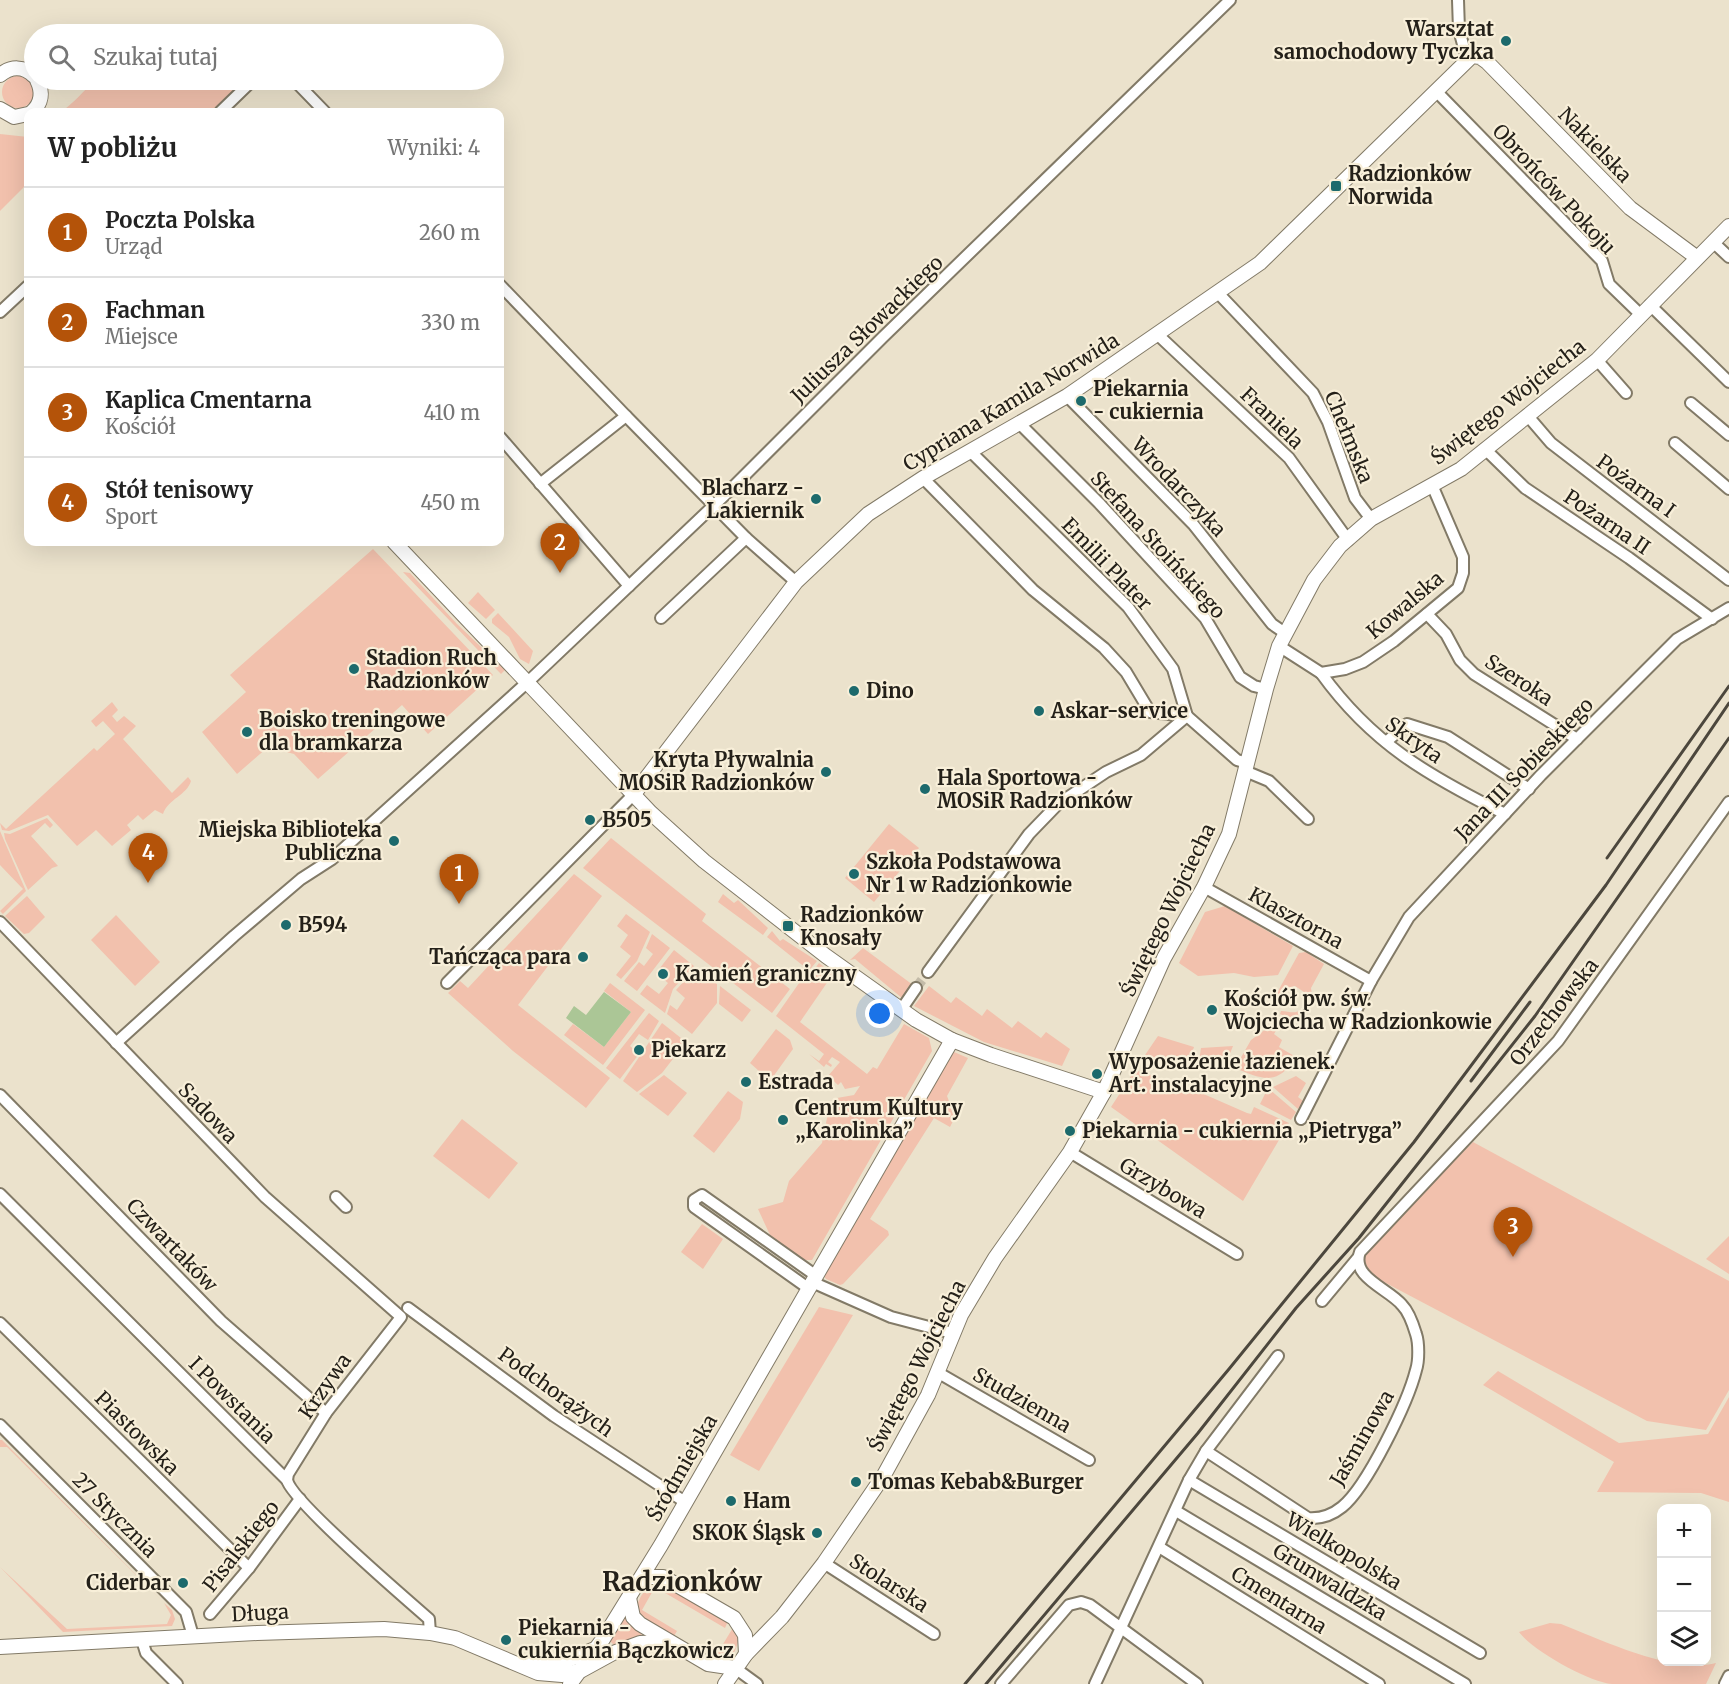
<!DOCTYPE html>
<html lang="pl">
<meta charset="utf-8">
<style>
:root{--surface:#fff;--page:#f2f2f2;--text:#222;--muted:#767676;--line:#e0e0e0;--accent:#b45309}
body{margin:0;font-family:Merriweather,serif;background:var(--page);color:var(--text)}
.controls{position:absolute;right:18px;bottom:18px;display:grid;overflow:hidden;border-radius:12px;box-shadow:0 6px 24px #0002}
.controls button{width:54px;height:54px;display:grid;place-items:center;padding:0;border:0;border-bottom:2px solid var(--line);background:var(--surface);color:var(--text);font:30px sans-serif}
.you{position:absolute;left:880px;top:1014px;width:21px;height:21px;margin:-15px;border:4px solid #fff;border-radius:50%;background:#1a73e8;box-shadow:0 0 0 9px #1a73e833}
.badge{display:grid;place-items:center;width:39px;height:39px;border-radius:50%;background:var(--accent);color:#fff;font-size:20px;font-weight:700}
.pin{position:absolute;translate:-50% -50px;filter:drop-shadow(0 2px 3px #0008)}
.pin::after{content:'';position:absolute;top:32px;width:21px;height:18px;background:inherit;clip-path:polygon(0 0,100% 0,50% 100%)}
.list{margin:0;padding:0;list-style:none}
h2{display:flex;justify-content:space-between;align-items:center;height:78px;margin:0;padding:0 24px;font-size:26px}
h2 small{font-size:20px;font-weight:400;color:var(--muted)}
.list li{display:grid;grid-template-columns:39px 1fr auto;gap:18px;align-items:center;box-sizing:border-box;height:90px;padding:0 24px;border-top:2px solid var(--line)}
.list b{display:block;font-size:22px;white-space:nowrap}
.list p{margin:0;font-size:20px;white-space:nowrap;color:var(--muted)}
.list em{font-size:20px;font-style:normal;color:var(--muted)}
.icon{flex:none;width:33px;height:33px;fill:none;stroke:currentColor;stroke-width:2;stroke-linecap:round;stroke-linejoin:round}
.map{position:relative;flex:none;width:1729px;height:1684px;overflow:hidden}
.search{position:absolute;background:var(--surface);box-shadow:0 6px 24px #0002;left:24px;top:24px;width:480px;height:66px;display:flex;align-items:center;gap:15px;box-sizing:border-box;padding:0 21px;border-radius:33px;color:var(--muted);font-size:22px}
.panel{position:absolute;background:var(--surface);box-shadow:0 6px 24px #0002;left:24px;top:108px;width:480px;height:438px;border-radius:12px}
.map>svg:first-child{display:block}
.green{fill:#f2c1ad}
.water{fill:#abc696}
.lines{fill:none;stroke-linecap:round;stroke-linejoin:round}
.minor-tunnel{stroke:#c3bba8;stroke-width:10;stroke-dasharray:10 5;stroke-linecap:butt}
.minor-casing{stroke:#827a67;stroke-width:14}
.tertiary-casing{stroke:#827a67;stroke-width:16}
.minor{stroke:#fff;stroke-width:10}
.tertiary{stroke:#fff;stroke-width:14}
.rail{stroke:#4c473d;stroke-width:3}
.poi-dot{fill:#1d6a6c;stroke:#f8efd9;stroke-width:2}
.labels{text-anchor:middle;stroke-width:4.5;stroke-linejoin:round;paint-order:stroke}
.poi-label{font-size:20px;font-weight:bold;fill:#242019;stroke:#f8efd9;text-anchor:start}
.street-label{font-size:20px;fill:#242019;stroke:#f8efd9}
.district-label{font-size:26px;font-weight:bold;fill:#242019;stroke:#f8efd9}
</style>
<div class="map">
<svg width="1729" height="1684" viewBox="0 0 1729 1684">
<rect width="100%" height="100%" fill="#ebe2cc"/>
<g class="green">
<circle cx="18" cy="92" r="16"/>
<path d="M 96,80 L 245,80 L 210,112 L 61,112 C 75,102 83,91 96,80 Z"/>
<polygon points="0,134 28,137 28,183 0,211"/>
<polygon points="373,549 493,675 428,734 402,705 318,779 294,754 268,747 237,774 202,732 246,692 230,675"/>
<polygon points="403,572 410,573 457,624 505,670 501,674"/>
<polygon points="478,592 495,610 486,619 468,603"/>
<polygon points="498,613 533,651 529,664 520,659 509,637 492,623 492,619"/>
<path d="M 112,702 L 118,710 L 112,716 L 117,722 L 124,716 L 136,726 L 123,739 L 172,793 L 188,777 L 191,781 C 187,795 168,799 163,814 L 155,810 L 143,820 L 138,815 L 127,825 L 131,830 L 112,846 L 96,830 L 77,846 L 48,815 L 9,831 L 2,830 L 0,823 L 6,829 L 94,748 L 97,751 L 115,734 L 103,721 L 96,727 L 91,721 Z"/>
<polygon points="47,818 53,825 50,828 45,823 31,836 58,866 52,868 28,890 5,839 4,833 10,834"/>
<polygon points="889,824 919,848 874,902 845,878"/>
<polygon points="0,831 26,891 3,914 0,911 23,889 0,865"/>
<polygon points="611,838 706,914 702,921 790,989 772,1013 583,868"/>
<polygon points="574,874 602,896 518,1005 610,1078 586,1108 513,1051 448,993 460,981 468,988"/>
<polygon points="723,894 734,903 738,900 768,928 763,935 718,902"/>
<polygon points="27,896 45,917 29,933 24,934 5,916"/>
<polygon points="1225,906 1293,946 1278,975 1254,977 1234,973 1198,976 1179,963 1205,912"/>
<polygon points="626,914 650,932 637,961 621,979 616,975 631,956 620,947 628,935 617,926"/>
<polygon points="116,915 160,962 135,986 91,940"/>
<polygon points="772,931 780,941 783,939 817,961 807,973 804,971 806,968 767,937"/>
<polygon points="652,934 670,948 637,991 624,981 639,962 644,966 653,954 646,948"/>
<polygon points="863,948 913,985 902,998 855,959 850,960"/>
<polygon points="674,950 694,966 673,989 665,1013 640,994 647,985 659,994 668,983 656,973"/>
<path d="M 1306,952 L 1324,964 L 1311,988 L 1313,1003 L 1302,1016 L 1291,1019 L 1280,1014 L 1281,1011 C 1293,1012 1300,1016 1306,1002 L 1304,992 L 1295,986 L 1284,990 L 1279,1000 L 1277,993 L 1299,953 Z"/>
<polygon points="819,963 833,974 800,1022 867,1074 873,1067 877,1069 904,1024 929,1038 932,1051 812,1260 804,1260 770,1235 758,1209 783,1202 789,1181 822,1143 828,1113 837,1098 854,1095 860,1086 845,1089 841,1082 838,1085 828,1076 840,1062 832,1057 828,1062 832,1065 831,1067 826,1064 824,1067 809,1054 819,1061 824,1054 776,1016 804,976 809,976"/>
<polygon points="696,968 717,984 717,1003 692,1034 667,1014 670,1005 677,1010 685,998 676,990"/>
<polygon points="610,983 645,1010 603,1065 564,1035 573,1024 604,1047 631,1012 604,991"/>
<polygon points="720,986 751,1010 742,1022 719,1004"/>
<polygon points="929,986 951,1003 956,997 982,1016 987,1009 1012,1028 1018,1021 1041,1038 1046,1032 1070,1049 1062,1066 984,1042 914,1006"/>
<polygon points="649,1013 659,1021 648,1040 639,1034 630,1046 639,1054 620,1079 606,1068"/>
<path d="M 1278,1020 L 1281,1022 L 1274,1034 L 1282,1040 L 1279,1047 L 1296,1057 C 1277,1087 1262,1079 1235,1068 L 1251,1040 Z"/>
<polygon points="662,1023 686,1042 662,1073 637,1092 623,1081"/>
<polygon points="776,1029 790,1040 793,1049 770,1081 750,1063"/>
<polygon points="1158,1036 1194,1047 1187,1068 1145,1055"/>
<polygon points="1233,1046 1227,1061 1221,1069 1198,1069 1201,1048"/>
<polygon points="954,1052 968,1058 947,1096 955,1117 950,1127 934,1118 870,1219 888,1231 889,1235 843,1284 840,1285 826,1279 822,1273"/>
<polygon points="1135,1070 1199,1092 1247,1113 1251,1114 1254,1107 1289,1123 1243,1201 1111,1107"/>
<polygon points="664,1075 687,1093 668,1116 639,1094"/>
<polygon points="1296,1076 1306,1083 1298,1097 1303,1101 1298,1109 1273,1087"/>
<polygon points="1268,1088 1296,1112 1291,1120 1260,1104"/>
<polygon points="728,1091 743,1102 740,1119 714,1153 693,1136"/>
<polygon points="462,1119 518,1163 489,1199 433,1156"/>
<polygon points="1473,1142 1729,1281 1729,1390 1706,1430 1647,1421 1365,1272 1361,1256"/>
<polygon points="702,1224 723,1239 703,1269 681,1252"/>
<polygon points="1729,1236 1729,1274 1706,1259"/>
<polygon points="819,1307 853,1315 759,1471 730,1455"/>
<polygon points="1498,1371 1619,1443 1708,1434 1729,1397 1729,1502 1701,1493 1597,1492 1614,1462 1483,1385"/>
<polygon points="0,1440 2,1440 160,1599 7,1447 0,1447"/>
<polygon points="0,1567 67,1629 167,1624 171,1615 164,1603 172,1610 175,1619 172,1626 63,1632"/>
<path d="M 665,1583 L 728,1621 L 725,1628 L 655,1587 L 642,1610 L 677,1631 L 674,1636 L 645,1619 L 636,1610 C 640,1593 647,1585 665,1583 Z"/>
<polygon points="625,1618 644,1637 615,1646 609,1640"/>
<path d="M 1550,1623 L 1561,1624 C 1602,1640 1675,1675 1716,1663 L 1706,1684 C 1675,1684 1643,1684 1612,1684 C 1589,1682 1532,1650 1519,1632 Z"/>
<path d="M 734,1626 C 741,1637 738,1647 731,1657 L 714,1659 Z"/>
</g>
<polygon class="water" points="604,992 631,1012 604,1047 566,1018 574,1006 586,1015"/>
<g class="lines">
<polyline class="minor-tunnel" points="916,988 928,972"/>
<defs>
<g id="minor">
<polyline points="1458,0 1459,30 1467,59"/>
<polyline points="294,80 325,112"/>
<polyline points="1436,91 1602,261 1609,284 1641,315"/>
<polyline points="220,112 253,80"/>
<polyline points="1713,242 1729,257"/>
<polyline points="500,285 626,416"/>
<polyline points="1218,293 1313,393 1328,422 1355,498 1371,519"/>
<polyline points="1650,305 1729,382"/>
<polyline points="0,312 28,286"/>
<polyline points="1157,334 1289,458 1348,540"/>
<polyline points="1597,360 1626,393"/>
<polyline points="1067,396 1193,524 1272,624 1285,633"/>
<polyline points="1691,403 1729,435"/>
<polyline points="1527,415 1551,443 1729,580"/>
<polyline points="1019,423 1099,503 1205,618 1240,677 1254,686 1266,689"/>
<polyline points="500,437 629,586"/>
<polyline points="1675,443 1729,489"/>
<polyline points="1485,449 1525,488 1629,558 1712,619"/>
<polyline points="970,451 1128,607 1173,669 1187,716 1237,760 1247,763"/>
<polyline points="923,478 1033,590 1104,648 1126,672 1150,712 1187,716"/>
<polyline points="540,484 626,416 746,538 796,582"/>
<polyline points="1427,614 1446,634 1460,660 1474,674 1577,739"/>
<polyline points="661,618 746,538"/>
<polyline points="1279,646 1321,673 1345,669 1363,662 1394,641 1458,588 1463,573 1463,557 1432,485"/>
<path d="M 1321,673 C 1372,744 1429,776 1505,814"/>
<polyline points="1386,742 1407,724 1448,737 1529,789"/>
<polyline points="1245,771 1269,781 1308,819"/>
<polyline points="1204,887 1371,981"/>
<polyline points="0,922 265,1197 401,1317 326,1413 288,1474 287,1480"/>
<polyline points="928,972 1029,834 1058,804 1106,772 1141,755 1187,716"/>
<polyline points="447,983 634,794"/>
<polyline points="901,1010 916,988"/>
<polyline points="116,1043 234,936 301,879 332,859 531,679 729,491 882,338 1230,0"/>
<polyline points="0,1095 221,1321 326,1413"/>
<polyline points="1301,1119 1371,981 1409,917 1541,775 1677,639 1729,608"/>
<polyline points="1070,1152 1237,1254"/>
<path d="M 0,1194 L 287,1480 C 291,1500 406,1599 429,1619 L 430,1633"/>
<polyline points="336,1197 346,1207"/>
<polyline points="812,1282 891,1317 952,1333"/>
<polyline points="808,1288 694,1207 694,1200 702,1195 815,1275"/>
<polyline points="1322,1301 1357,1259"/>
<polyline points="408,1308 554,1416 685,1502"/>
<polyline points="0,1323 249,1568"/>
<polyline points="937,1372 1089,1460"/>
<polyline points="0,1425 186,1612 193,1636"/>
<path d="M 1206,1451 L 1308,1518 C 1321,1519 1331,1516 1342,1507 C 1367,1487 1408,1402 1416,1370 C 1419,1361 1419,1343 1416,1334 C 1413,1324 1409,1312 1402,1305 C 1389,1289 1350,1277 1360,1252 L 1558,1041 L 1729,802"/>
<polyline points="1189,1480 1480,1653"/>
<polyline points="1176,1511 1465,1684"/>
<polyline points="1159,1547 1379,1684"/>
<polyline points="824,1563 934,1634"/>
<polyline points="210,1614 249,1568 300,1499"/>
<polyline points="142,1640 146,1653 177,1684"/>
<polyline points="735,1668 757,1684"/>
<polyline points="1001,1684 1069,1605 1081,1602 1090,1605 1197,1684"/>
<polyline points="1095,1684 1189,1480 1206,1451 1278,1356"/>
<polyline points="1725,1684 1729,1676"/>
</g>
<g id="tertiary">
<path d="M 0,75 C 11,66 24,66 34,76"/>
<polyline points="0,109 14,117 28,114"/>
<path d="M 32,112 C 42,103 43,92 37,80"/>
<polyline points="394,542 651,813 704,861 826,956 916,1020 952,1040 991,1055 1104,1092"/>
<polyline points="634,794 796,582 868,514 923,478 1067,396 1260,263 1472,56 1480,57 1487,62 1630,208 1696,257"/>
<polyline points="640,1580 647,1577 663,1577 734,1618 745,1635 746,1654"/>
<polyline points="629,1598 633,1617 640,1624 708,1664 735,1668"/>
<polyline points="0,1647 257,1633 384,1629 430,1633 455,1638 538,1673 562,1675 582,1670 613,1653 640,1643 668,1642"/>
<polyline points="531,1664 563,1662 595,1649"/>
<polyline points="570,1684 603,1639 661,1545 952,1040"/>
<polyline points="725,1684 746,1654 782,1617 824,1563 884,1475 928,1395 961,1315 995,1258 1070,1152 1104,1092 1164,958 1204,887 1229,834 1266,689 1279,646 1314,580 1340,546 1371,519 1461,469 1597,360 1729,226"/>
</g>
</defs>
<use href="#minor" class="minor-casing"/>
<use href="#tertiary" class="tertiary-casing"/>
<use href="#minor" class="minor"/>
<use href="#tertiary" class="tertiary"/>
<g class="rail">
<polyline points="1607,858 1729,686"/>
<polyline points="1471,1081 1530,1002"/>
<polyline points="965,1684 1229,1369 1414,1142 1606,885 1729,703"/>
<polyline points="986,1684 1198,1433 1296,1308 1359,1238 1535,1016 1729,738"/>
</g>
</g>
<g class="poi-dot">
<circle cx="1506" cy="41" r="6"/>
<rect x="1330" y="180" width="12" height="12" rx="3"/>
<circle cx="1081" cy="401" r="6"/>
<circle cx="816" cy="499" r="6"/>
<circle cx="354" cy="669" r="6"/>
<circle cx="854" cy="691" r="6"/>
<circle cx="1039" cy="711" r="6"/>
<circle cx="247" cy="732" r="6"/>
<circle cx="826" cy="772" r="6"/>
<circle cx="925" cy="789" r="6"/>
<circle cx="590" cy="820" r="6"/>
<circle cx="394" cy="841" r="6"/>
<circle cx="854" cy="874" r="6"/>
<circle cx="286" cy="925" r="6"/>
<rect x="782" y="920" width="12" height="12" rx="3"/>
<circle cx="583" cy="957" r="6"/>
<circle cx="663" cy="974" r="6"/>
<circle cx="1212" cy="1010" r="6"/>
<circle cx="639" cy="1050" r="6"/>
<circle cx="1097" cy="1074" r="6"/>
<circle cx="746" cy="1082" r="6"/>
<circle cx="783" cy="1120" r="6"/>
<circle cx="1070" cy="1131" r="6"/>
<circle cx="856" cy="1482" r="6"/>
<circle cx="731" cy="1501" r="6"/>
<circle cx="817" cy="1533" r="6"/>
<circle cx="183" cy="1583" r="6"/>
<circle cx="506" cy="1640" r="6"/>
</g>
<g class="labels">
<g class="poi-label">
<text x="1494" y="36" text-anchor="end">Warsztat<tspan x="1494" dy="23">samochodowy Tyczka</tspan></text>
<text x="1348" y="181">Radzionków<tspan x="1348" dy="23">Norwida</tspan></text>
<text x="1093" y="396">Piekarnia<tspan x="1093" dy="23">- cukiernia</tspan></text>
<text x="804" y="495" text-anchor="end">Blacharz -<tspan x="804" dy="23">Lakiernik</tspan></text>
<text x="366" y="665">Stadion Ruch<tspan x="366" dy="23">Radzionków</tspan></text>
<text x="866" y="698">Dino</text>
<text x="1051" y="718">Askar-service</text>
<text x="259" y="727">Boisko treningowe<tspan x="259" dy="23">dla bramkarza</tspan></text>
<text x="814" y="767" text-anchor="end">Kryta Pływalnia<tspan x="814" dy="23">MOSiR Radzionków</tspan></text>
<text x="937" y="785">Hala Sportowa -<tspan x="937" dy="23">MOSiR Radzionków</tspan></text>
<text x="602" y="827">B505</text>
<text x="382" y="837" text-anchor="end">Miejska Biblioteka<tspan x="382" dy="23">Publiczna</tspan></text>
<text x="866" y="869">Szkoła Podstawowa<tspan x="866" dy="23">Nr 1 w Radzionkowie</tspan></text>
<text x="800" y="922">Radzionków<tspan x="800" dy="23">Knosały</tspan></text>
<text x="298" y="932">B594</text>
<text x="571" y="964" text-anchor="end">Tańcząca para</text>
<text x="675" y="981">Kamień graniczny</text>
<text x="1224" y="1006">Kościół pw. św.<tspan x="1224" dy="23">Wojciecha w Radzionkowie</tspan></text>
<text x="651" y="1057">Piekarz</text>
<text x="1109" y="1069">Wyposażenie łazienek.<tspan x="1109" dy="23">Art. instalacyjne</tspan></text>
<text x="758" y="1089">Estrada</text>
<text x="795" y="1115">Centrum Kultury<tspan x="795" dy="23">„Karolinka”</tspan></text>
<text x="1082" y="1138">Piekarnia - cukiernia „Pietryga”</text>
<text x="868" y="1489">Tomas Kebab&amp;Burger</text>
<text x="743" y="1508">Ham</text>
<text x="805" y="1540" text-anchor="end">SKOK Śląsk</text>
<text x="171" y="1590" text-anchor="end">Ciderbar</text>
<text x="518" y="1635">Piekarnia -<tspan x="518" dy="23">cukiernia Bączkowicz</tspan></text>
</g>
<g class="street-label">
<text transform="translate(1595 145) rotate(46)" y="7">Nakielska</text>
<text transform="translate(1554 189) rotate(47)" y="7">Obrońców Pokoju</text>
<text transform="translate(867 329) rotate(-44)" y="7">Juliusza Słowackiego</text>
<text transform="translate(1011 402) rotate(-31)" y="7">Cypriana Kamila Norwida</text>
<text transform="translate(1508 402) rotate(-38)" y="7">Świętego Wojciecha</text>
<text transform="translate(1272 418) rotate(44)" y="7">Franiela</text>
<text transform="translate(1349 437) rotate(68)" y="7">Chełmska</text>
<text transform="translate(1636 486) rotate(36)" y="7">Pożarna I</text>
<text transform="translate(1179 487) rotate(47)" y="7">Wrodarczyka</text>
<text transform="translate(1607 522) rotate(34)" y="7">Pożarna II</text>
<text transform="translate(1158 545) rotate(48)" y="7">Stefana Stoińskiego</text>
<text transform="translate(1107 564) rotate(46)" y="7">Emilii Plater</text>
<text transform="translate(1405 605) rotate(-40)" y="7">Kowalska</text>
<text transform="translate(1519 680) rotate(33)" y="7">Szeroka</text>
<text transform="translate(1414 740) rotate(35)" y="7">Skryta</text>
<text transform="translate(1524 769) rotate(-46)" y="7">Jana III Sobieskiego</text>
<text transform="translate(1168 910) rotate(-64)" y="7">Świętego Wojciecha</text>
<text transform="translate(1296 918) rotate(29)" y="7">Klasztorna</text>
<text transform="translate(1554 1012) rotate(-52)" y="7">Orzechowska</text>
<text transform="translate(208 1113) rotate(46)" y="7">Sadowa</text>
<text transform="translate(1163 1188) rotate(31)" y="7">Grzybowa</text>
<text transform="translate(172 1245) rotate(46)" y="7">Czwartaków</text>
<text transform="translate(917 1366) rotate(-63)" y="7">Świętego Wojciecha</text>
<text transform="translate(325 1386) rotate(-55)" y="7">Krzywa</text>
<text transform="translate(556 1392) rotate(36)" y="7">Podchorążych</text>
<text transform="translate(232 1400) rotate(45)" y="7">I Powstania</text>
<text transform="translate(1022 1400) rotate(30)" y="7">Studzienna</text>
<text transform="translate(137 1433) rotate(45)" y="7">Piastowska</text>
<text transform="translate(1362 1438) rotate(-60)" y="7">Jaśminowa</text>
<text transform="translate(682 1468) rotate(-60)" y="7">Śródmiejska</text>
<text transform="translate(115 1515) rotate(45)" y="7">27 Stycznia</text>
<text transform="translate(241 1546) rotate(-52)" y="7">Pisalskiego</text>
<text transform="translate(1344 1551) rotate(31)" y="7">Wielkopolska</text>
<text transform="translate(1330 1582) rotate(31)" y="7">Grunwaldzka</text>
<text transform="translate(889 1583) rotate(33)" y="7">Stolarska</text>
<text transform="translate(1279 1600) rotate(32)" y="7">Cmentarna</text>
<text transform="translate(260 1613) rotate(-3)" y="7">Długa</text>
</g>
<g class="district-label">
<text x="682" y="1591">Radzionków</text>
</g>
</g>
</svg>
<div class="controls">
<button>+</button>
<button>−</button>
<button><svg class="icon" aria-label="layers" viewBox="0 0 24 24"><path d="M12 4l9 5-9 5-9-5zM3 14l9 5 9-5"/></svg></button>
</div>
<div class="you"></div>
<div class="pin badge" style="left:459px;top:904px">1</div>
<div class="pin badge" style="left:560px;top:573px">2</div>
<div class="pin badge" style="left:1513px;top:1257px">3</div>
<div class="pin badge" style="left:148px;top:883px">4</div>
<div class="search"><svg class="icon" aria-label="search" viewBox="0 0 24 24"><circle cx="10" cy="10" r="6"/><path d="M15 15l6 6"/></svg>Szukaj tutaj</div>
<section class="panel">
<h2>W pobliżu<small>Wyniki: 4</small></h2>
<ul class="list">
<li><span class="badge">1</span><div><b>Poczta Polska</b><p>Urząd</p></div><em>260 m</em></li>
<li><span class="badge">2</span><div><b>Fachman</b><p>Miejsce</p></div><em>330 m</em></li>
<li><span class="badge">3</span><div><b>Kaplica Cmentarna</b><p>Kościół</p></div><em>410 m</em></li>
<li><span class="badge">4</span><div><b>Stół tenisowy</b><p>Sport</p></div><em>450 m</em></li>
</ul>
</section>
</div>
